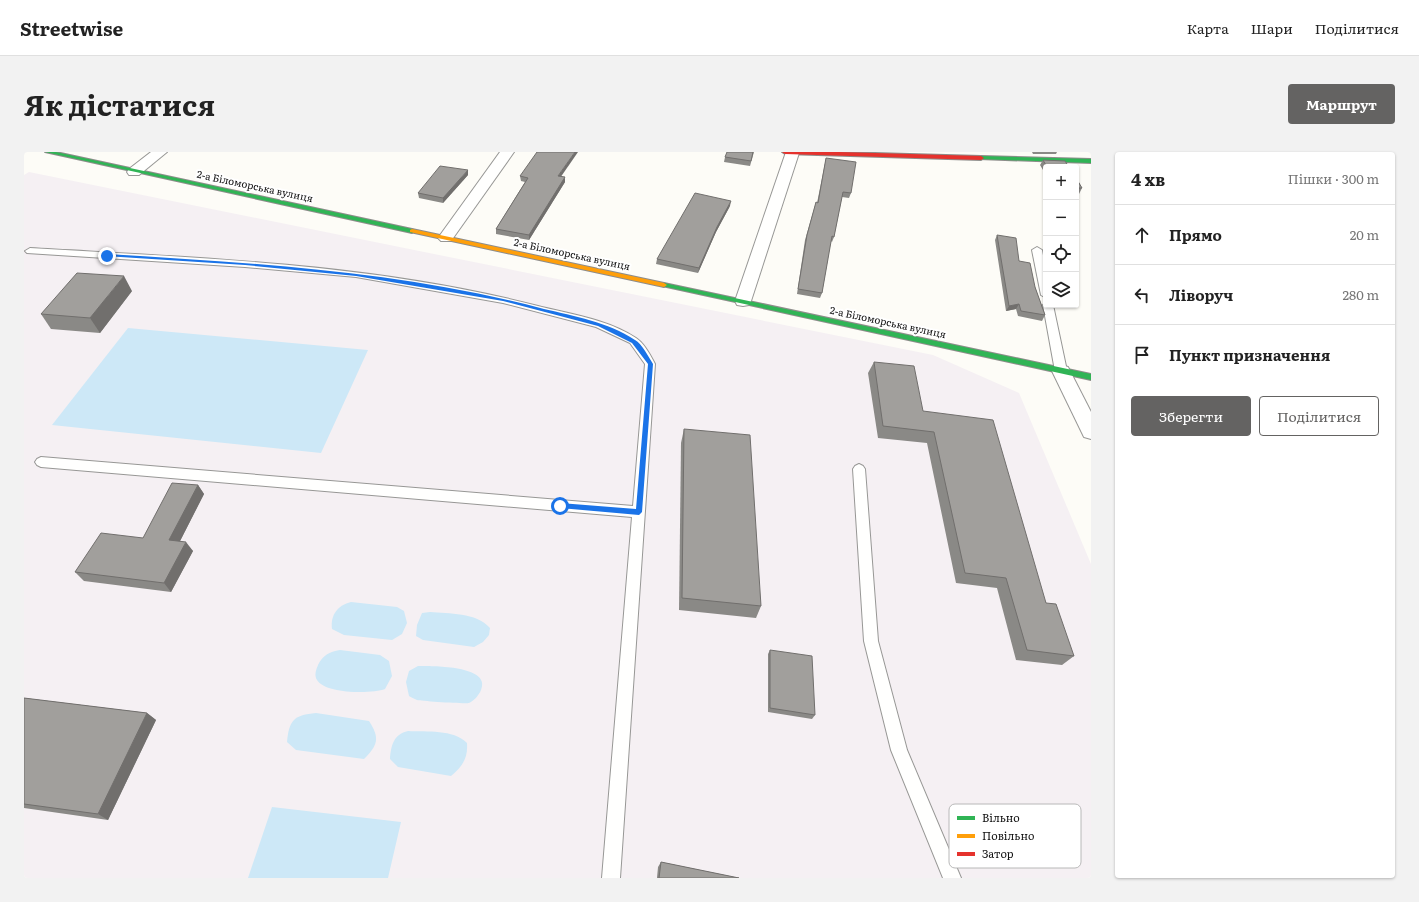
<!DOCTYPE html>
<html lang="uk">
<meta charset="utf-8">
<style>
:root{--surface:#fff;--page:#f2f2f2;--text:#222;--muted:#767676;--line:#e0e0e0;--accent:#646362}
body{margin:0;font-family:Literata,serif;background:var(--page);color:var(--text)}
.controls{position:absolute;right:12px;top:12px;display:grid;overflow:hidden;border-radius:4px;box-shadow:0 1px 3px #0004}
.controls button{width:36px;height:36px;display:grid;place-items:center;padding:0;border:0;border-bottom:1px solid var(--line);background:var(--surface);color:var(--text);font:20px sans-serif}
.stop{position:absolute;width:12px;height:12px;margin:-9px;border:3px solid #1a73e8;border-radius:50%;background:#fff}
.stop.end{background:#1a73e8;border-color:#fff;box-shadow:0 1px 4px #0008}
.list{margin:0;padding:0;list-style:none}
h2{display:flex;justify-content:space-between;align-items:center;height:52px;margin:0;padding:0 16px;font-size:17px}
h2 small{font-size:13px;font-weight:400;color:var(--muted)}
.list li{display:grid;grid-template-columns:26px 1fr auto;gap:12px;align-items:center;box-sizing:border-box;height:60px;padding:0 16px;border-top:1px solid var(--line)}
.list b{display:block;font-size:15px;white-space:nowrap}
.list em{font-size:13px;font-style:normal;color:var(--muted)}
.actions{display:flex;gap:8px;padding:12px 16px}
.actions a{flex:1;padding:9px 0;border:1px solid var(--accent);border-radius:4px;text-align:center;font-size:14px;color:var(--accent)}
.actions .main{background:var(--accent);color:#fff}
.icon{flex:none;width:22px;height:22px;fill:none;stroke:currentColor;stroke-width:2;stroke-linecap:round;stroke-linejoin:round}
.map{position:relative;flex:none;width:1067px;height:726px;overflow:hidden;border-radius:4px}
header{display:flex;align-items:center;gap:24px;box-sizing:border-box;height:56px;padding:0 20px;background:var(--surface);border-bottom:1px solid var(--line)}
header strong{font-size:19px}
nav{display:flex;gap:22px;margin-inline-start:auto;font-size:14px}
.intro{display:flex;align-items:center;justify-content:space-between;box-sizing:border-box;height:96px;padding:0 24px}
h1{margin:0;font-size:28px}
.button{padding:10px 18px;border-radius:4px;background:var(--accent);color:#fff;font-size:14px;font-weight:700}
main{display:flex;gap:24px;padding:0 24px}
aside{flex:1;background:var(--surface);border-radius:4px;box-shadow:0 1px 3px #0004}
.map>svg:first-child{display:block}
.industrial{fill:#f5f0f3}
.water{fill:#cde8f7}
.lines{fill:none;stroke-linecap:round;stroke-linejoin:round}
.lane-casing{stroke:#979795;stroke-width:2}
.street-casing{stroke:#979795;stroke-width:2}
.fast-casing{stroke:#8e8d8b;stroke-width:2}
.slow-casing{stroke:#8e8d8b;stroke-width:2}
.jam-casing{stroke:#8e8d8b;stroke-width:2}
.lane{fill:#fffffe;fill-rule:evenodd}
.street{fill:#fffffe;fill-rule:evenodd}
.fast{fill:#30b455;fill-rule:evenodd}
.slow{fill:#ff9f0a;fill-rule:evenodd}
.jam{fill:#e5322d;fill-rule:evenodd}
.wall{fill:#8a8986}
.shaded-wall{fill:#716f6d}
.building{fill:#a19f9c;stroke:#716f6d}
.route{fill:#1a73e8}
.labels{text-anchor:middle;stroke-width:4;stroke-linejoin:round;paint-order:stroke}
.far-street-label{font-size:10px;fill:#111;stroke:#fff}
.key{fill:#fff;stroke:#b8b8b8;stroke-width:1}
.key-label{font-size:11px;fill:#111}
</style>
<header>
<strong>Streetwise</strong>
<nav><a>Карта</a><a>Шари</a><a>Поділитися</a></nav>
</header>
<div class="intro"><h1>Як дістатися</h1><a class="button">Маршрут</a></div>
<main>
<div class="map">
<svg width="1067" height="726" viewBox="0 0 1067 726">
<rect width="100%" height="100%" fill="#fdfcf7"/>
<polygon class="industrial" points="5,20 909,203 995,241 1067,412 1067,726 0,726 0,23"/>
<g class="water">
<polygon points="104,176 344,198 297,301 28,273"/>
<path d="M 327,450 L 373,455 L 380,459 L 383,471 L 378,482 L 368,488 L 320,483 L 308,477 C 306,463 314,453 327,450 Z"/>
<path d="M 406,460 C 425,462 452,460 466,476 L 465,483 L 459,490 L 450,495 L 399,488 L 392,484 L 393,473 L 398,461 Z"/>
<path d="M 316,498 L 356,503 L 365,509 L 368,524 L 361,537 C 348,542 301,542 293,528 C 290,523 292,518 294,513 C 299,503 305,500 316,498 Z"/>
<path d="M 394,514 C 406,514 468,513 457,538 C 455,543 450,549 445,551 C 441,552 397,549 393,548 C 390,547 387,545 385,544 L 382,530 L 385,519 Z"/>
<path d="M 292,561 L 345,569 C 356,586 354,593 340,607 L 272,598 L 263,590 C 265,568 270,563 292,561 Z"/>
<path d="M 384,579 C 403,580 429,577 443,591 C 444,606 439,614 427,624 L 374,615 L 366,607 C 367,593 370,582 384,579 Z"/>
<polygon points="248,655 377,670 364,726 224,726"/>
</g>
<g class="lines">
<defs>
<g id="lane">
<polygon points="1013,95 1018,98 1022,119 1022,146 1017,143 1008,98"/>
<path d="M 6,96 C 176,106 348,111 514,154 C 546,162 583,167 612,186 C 620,191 627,204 631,212 L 596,726 L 578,726 L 608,365 L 17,315 L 13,313 L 11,310 L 13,307 L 17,305 L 609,354 L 621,212 L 606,191 L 572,175 L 479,151 L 332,125 L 221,115 L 3,101 L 1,99 Z"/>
<polygon points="1022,150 1022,153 1029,153 1043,219 1037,223 1031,219 1019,153"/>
<polygon points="835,312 839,314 841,317 854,489 883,598 937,726 919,726 867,598 840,489 829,317 831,314"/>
</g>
<g id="street">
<polygon points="127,0 143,0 115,23 105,23 103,20 105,17"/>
<polygon points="476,0 490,0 427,89 417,89 414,86"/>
<polygon points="762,0 775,1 727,149 725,153 719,154 713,153 711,149"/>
<polygon points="1037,213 1044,215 1067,260 1067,287 1060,285 1028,219 1030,215"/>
</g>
<g id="fast">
<polygon points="21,0 32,0 388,77 391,79 388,81"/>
<polygon points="957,4 1067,7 1067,11 955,7 954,6"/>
<polygon points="640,131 1067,222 1067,228 638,134 638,132"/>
</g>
<polygon id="slow" points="388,77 640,131 643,133 640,135 386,80 386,78"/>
<polygon id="jam" points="758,0 815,0 957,4 960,6 957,8 761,2"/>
</defs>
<use href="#lane" class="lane-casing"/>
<use href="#street" class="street-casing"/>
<use href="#fast" class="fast-casing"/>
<use href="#slow" class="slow-casing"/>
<use href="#jam" class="jam-casing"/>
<use href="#lane" class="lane"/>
<use href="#street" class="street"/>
<use href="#fast" class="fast"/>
<use href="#slow" class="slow"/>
<use href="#jam" class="jam"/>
</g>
<g class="wall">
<polygon points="730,0 726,14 700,10 701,5"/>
<polygon points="1008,0 1033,0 1032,2 1009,2"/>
<polygon points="802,6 827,41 825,46 818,45 810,85 808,90 807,89 798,141 796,146 773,142 781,88 792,50 793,51"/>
<polygon points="1019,8 1045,15 1022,15 1022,23 1016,13"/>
<polygon points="444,23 419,51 395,46 394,41"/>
<polygon points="496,24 538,24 541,30 505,88 472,82 472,77 501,30 497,29"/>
<polygon points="1052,26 1058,36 1055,42 1052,41"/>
<polygon points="706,54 692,80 674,121 632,112 633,107"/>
<polygon points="973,83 995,109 1011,135 1021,163 1018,169 994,164 992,157 982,159 971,88"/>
<polygon points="108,139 76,181 27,177 17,162"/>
<polygon points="850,210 899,259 1022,451 1050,504 1038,513 992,508 973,436 932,431 903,291 854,286 844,221"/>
<polygon points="660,277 737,454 732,466 655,458 657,291"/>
<polygon points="174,333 180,342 156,389 169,399 147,440 60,429 51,420 119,386"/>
<polygon points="746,498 791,563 788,567 744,560 744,502"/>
<polygon points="0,546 123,561 132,568 84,668 0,656"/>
<polygon points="637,710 715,726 633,726 634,715"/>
</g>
<g class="shaded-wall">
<polygon points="551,0 554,0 534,29 534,24"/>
<polygon points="444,18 444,23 419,51 419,46"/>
<polygon points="541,25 541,30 505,88 505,83"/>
<polygon points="707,49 706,54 692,80 674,121 675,116 693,75"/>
<polygon points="100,124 108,139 76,181 66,166"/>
<polygon points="995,152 992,157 982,159 985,154"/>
<polygon points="174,333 180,342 152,397 145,388"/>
<polygon points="162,390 169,399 147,440 140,431"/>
<polygon points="123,561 132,568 84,668 74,662"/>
</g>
<g class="building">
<polygon points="513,0 551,0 534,24 541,25 505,83 472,77 504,26 496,24"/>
<polygon points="703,0 729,0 727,9 701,5"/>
<polygon points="802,6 832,10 827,41 819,40 810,85 808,84 798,141 774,137 783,83 792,50 794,51"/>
<polygon points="1019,8 1041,9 1045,15 1023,15"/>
<polygon points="416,14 444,18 419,46 394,41"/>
<polygon points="1052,26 1058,36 1052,36"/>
<polygon points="671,41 707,49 693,75 675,116 633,107"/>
<polygon points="973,83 992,86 995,109 1006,111 1011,135 1021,163 997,159 995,152 985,154"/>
<polygon points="53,121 100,124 66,166 17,162"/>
<polygon points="850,210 890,214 899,259 969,268 1022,451 1032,452 1050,504 1003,498 982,426 941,421 910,280 859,274"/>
<polygon points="660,277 726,283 737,454 658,446"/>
<polygon points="148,331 174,333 145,388 162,390 140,431 51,420 77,381 119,386"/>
<polygon points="746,498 788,504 791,563 746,556"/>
<polygon points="0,546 123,561 74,662 0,652"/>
<polygon points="637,710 715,726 635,726"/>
</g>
<path class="route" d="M 83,102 C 229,111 377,119 520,157 C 550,164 584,170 611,188 C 618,192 624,204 629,212 L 618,360 L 615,363 L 536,356 L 533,354 L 536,351 L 612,357 L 624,212 L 608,191 L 574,174 L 479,149 L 332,124 L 221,113 L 81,104 Z"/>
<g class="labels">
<g class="far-street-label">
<text transform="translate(231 34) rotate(12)" y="4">2-а Біломорська вулиця</text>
<text transform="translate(548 102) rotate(12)" y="4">2-а Біломорська вулиця</text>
<text transform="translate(864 170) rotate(12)" y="4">2-а Біломорська вулиця</text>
</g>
</g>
<rect x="925" y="652" width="132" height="64" rx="6" class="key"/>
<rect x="933" y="664" width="18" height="4" fill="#30b455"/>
<rect x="933" y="682" width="18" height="4" fill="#ff9f0a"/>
<rect x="933" y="700" width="18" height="4" fill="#e5322d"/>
<g class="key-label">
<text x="958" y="670">Вільно</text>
<text x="958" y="688">Повільно</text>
<text x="958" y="706">Затор</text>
</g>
</svg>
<div class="controls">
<button>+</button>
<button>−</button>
<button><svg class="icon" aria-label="locate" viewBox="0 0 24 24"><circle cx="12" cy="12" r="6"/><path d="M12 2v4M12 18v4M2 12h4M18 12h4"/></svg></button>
<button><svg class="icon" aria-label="layers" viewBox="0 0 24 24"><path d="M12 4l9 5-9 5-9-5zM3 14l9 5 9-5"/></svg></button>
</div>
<div class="stop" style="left:536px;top:354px"></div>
<div class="stop end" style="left:83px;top:104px"></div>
</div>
<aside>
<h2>4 хв<small>Пішки · 300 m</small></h2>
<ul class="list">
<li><svg class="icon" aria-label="ahead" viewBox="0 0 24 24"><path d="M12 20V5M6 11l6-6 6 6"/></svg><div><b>Прямо</b></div><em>20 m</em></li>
<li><svg class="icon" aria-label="left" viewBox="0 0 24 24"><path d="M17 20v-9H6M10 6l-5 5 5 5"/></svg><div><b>Ліворуч</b></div><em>280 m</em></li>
<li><svg class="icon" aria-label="arrive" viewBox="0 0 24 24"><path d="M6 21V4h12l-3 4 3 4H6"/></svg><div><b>Пункт призначення</b></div></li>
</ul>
<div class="actions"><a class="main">Зберегти</a><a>Поділитися</a></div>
</aside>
</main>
